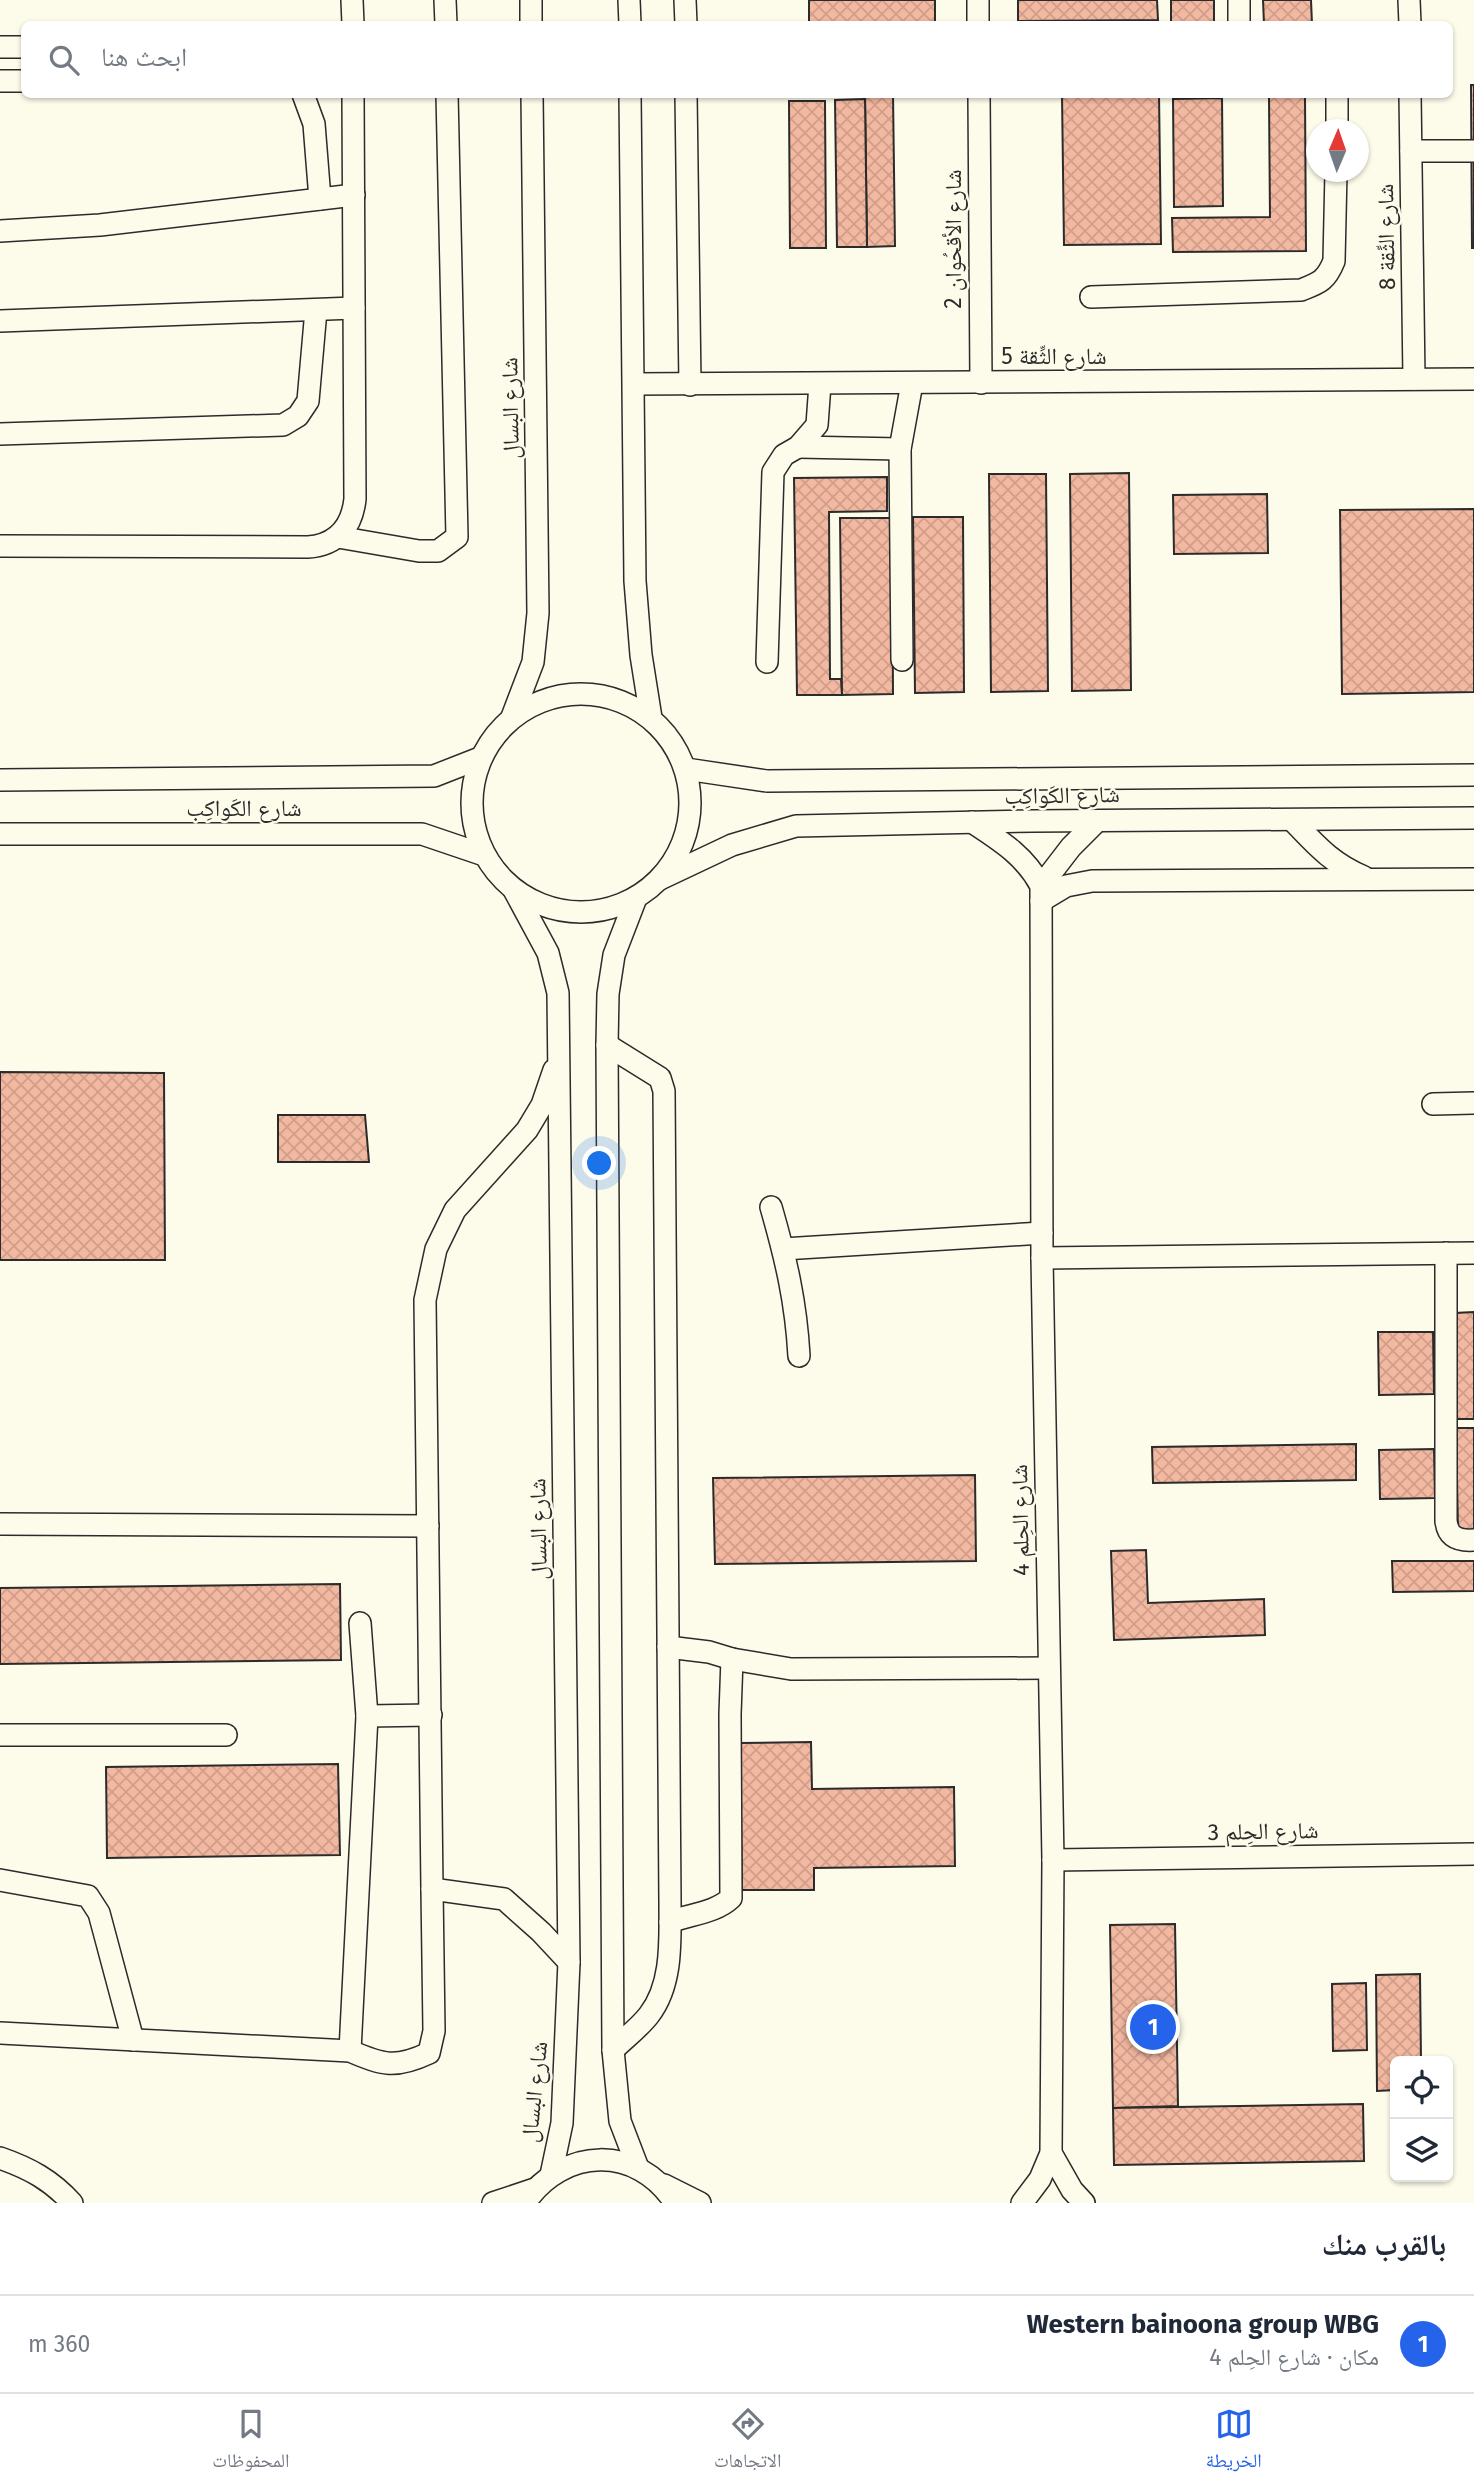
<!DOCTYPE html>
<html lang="ar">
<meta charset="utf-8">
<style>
:root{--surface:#fff;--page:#f2f2f3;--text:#1f2937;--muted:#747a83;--line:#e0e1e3;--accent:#2563eb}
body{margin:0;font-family:"Fira Sans","Noto Naskh Arabic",sans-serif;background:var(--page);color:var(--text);direction:rtl}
.controls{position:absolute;right:21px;bottom:21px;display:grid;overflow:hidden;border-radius:10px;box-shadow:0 2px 5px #0004}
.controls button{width:63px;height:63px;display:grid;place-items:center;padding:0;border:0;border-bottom:2px solid var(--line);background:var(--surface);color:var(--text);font:35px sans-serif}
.compass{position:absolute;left:1306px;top:119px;width:63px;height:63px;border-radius:50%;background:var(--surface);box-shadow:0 2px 5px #0004;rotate:2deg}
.you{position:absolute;left:600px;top:1164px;width:24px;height:24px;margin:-18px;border:5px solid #fff;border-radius:50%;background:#1a73e8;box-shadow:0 0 0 10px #1a73e833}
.badge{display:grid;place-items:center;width:46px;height:46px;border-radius:50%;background:var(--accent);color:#fff;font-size:23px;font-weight:700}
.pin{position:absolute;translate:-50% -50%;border:4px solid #fff;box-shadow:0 2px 7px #0006}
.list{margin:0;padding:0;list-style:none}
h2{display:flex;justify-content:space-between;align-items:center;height:91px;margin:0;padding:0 28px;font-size:30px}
h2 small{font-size:23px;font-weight:400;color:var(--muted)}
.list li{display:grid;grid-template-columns:46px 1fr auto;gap:21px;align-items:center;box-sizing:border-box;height:98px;padding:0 28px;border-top:2px solid var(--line)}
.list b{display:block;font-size:26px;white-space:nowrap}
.list p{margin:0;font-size:23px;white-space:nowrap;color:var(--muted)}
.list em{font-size:23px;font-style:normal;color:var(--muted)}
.icon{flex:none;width:38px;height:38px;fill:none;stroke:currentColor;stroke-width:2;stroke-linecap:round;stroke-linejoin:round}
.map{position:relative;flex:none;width:1474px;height:2203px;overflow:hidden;direction:ltr}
.search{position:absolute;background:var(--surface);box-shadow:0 2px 5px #0004;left:21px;right:21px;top:21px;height:77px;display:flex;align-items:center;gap:18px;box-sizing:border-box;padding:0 24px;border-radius:10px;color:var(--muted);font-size:26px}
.sheet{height:189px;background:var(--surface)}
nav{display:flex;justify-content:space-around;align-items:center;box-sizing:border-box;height:98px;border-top:2px solid var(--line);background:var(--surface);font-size:19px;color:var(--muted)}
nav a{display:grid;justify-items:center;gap:4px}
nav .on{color:var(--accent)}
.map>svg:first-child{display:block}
.building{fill:url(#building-cross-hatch);stroke:#2b2b2b;stroke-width:2}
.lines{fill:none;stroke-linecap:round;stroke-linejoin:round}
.minor-casing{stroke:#2b2b2b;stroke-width:24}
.minor{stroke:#fdfbea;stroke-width:21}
.labels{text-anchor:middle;stroke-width:5;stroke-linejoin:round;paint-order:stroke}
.street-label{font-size:23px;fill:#2b2b2b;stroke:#fdfbea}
</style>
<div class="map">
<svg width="1474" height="2203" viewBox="0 0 1474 2203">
<defs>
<pattern id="building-cross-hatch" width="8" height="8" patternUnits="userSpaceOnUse" patternTransform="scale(1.75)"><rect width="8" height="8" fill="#f2b8a0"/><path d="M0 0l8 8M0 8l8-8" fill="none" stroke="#d09e8a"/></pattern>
</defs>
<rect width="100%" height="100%" fill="#fdfbea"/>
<g class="building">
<rect x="809" y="0" width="126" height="24"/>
<polygon points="1018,0 1157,0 1158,20 1018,21"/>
<rect x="1171" y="0" width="43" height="24"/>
<polygon points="1263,0 1311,0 1312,24 1264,24"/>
<polygon points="1471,85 1474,85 1474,248 1472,248"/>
<polygon points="865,94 893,94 895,246 867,247"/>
<polygon points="1159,94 1161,244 1064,245 1062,95"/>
<polygon points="1269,97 1305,97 1306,251 1173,252 1172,218 1270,217"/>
<polygon points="1222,98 1223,206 1174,207 1173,99"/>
<polygon points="865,99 867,247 837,247 835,100"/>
<polygon points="789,101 825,101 826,248 790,248"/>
<polygon points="1129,473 1131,690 1072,691 1070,474"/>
<polygon points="989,474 1046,474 1048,691 991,692"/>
<polygon points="887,477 887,511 829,512 830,679 841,679 842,695 797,695 794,478"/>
<polygon points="1267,494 1268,553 1174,554 1173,495"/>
<polygon points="1474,509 1474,692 1342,694 1340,510"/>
<polygon points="913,517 963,517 964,692 915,693"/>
<polygon points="840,518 892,518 893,694 842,695"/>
<polygon points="0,1072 164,1073 165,1260 0,1260"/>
<polygon points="278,1115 365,1115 369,1162 278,1162"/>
<polygon points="1474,1312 1474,1419 1456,1419 1455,1313"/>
<polygon points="1378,1332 1433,1332 1434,1394 1379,1395"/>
<polygon points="1456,1428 1474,1428 1474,1531 1458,1531"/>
<polygon points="1356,1444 1356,1480 1153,1483 1152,1447"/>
<polygon points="1434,1449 1435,1498 1380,1499 1379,1450"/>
<polygon points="975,1475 976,1561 715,1564 713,1478"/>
<polygon points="1146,1550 1148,1603 1264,1599 1265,1635 1114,1640 1111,1551"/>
<polygon points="1392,1561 1474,1561 1474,1591 1393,1592"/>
<polygon points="340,1584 341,1660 0,1664 0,1588"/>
<polygon points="811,1742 812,1789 954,1787 955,1866 814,1868 814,1890 742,1890 740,1743"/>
<polygon points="338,1764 340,1855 107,1858 106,1767"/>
<polygon points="1175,1924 1178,2106 1113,2108 1110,1925"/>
<polygon points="1420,1974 1421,2061 1395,2061 1395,2090 1377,2091 1376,1975"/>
<polygon points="1366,1983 1367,2050 1333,2051 1332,1984"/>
<polygon points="1363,2104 1364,2161 1114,2165 1113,2108"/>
</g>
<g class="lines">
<defs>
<g id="minor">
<polyline points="352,0 353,24"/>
<polyline points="445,0 446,24"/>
<polyline points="531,0 531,24"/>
<polyline points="629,0 630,24"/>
<polyline points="685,0 686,24"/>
<polyline points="978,0 978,24"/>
<polyline points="1409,0 1410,24"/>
<polyline points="1239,24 1239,0"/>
<polyline points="0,47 24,47"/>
<polyline points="0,81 24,81"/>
<polyline points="303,94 314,124 320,199"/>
<polyline points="630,94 635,581 641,655 651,718"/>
<polyline points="686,94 690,385"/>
<polyline points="979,94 981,383"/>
<polyline points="1410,94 1414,379"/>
<polyline points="1337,130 1337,94"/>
<polyline points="1411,151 1474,151"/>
<polyline points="0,231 100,225 354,195"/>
<path d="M 1091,297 L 1301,290 C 1319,283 1326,281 1334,261 L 1336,172"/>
<polyline points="0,321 354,308"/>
<polyline points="634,384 1474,379"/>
<polyline points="0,434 283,425 298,416 308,401 316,310"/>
<polyline points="798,447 900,449"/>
<polyline points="338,537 419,551 438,551 457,537 447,94"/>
<path d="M 0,546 L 308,547 C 337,545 352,527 355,499 L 353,94"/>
<polyline points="902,660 900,449 912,383"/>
<polyline points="767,662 773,472 784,455 798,447 817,425 820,384"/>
<circle cx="581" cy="803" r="109"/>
<polyline points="512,717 533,662 538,613 532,94"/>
<polyline points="686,769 767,781 1474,775"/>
<polyline points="0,780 434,776 480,758"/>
<path d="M 1292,820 C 1316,845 1331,863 1364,877"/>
<path d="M 972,822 C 1001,841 1025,856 1041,886 L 1042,1258 L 1053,1860 L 1051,2153 L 1040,2179 L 1022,2203"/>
<polyline points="0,834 422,834 484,855"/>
<polyline points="660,879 732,845 796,826 1033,821 1474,818"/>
<polyline points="1041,886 1071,847 1097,821"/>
<polyline points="514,890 548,953 558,993 569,1962 562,2123 551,2175"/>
<polyline points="636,898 614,955 608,994 607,1045 613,2050 620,2121 638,2168"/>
<polyline points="1041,901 1066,886 1092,881 1474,879"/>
<path d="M 607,1045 L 660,1078 L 664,1091 L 670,1903 C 670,1940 673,1984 649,2015 C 639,2028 624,2039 613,2050"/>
<polyline points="554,1070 542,1105 527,1130 455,1210 436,1249 425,1300 432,1889 504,1899 541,1932 569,1962"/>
<polyline points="1433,1104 1474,1103"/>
<path d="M 771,1207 C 786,1259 796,1302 799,1356"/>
<polyline points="783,1249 1042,1233"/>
<path d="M 1446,1253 L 1446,1521 C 1448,1538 1459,1541 1474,1540"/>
<polyline points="1042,1258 1474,1253"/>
<polyline points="0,1524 428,1526"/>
<polyline points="668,1647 709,1652 732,1659 791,1669 1049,1668"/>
<polyline points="367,1716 431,1715"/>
<polyline points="0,1735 226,1735"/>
<polyline points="1053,1860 1474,1854"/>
<polyline points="0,1880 88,1896 99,1913 133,2040"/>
<path d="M 670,1922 C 691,1914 715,1913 731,1898 L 730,1714 L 732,1659"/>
<path d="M 0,2033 L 350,2051 C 383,2065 395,2069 429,2053 L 434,2031 L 432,1889"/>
<polyline points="350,2051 367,1716 360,1623"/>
<polyline points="1051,2153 1072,2190 1084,2203"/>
<path d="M 0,2158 C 29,2168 51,2180 72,2203"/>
<polyline points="664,2185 700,2203"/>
<polyline points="493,2203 535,2189"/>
<path d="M 525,2203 C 563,2147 637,2144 675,2203"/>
</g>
</defs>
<use href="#minor" class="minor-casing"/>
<use href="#minor" class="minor"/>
</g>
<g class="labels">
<g class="street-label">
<text transform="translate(1386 237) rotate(-91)" y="8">شارع الثِّقة 8</text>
<text transform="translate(953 239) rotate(-90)" y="8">شارع الأقحُوان 2</text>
<text x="1054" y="364">شارع الثِّقة 5</text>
<text transform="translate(510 408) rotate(-91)" y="8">شارع البسال</text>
<text transform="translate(1062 795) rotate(-1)" y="8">شارع الكَواكِب</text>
<text x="244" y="816">شارع الكَواكِب</text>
<text transform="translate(1020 1520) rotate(-91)" y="8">شارع الحِلم 4</text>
<text transform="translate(538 1529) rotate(-91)" y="8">شارع البسال</text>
<text transform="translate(1263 1831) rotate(-1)" y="8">شارع الحِلم 3</text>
<text transform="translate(534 2092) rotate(-84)" y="8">شارع البسال</text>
</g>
</g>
</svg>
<div class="controls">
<button><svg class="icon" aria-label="locate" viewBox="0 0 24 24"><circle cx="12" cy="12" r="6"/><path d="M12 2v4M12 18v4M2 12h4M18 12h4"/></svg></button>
<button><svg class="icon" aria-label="layers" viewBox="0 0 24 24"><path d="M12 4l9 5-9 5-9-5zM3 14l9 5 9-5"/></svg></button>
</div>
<svg class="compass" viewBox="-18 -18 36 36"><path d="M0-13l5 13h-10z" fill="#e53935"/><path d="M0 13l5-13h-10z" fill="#747a83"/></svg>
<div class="you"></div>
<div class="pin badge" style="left:1153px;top:2027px">1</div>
<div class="search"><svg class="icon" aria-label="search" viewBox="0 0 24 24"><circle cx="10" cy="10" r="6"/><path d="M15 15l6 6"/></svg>ابحث هنا</div>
</div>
<section class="sheet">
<h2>بالقرب منك<small></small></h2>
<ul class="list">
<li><span class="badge">1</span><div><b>Western bainoona group WBG</b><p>مكان · شارع الحِلم 4</p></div><em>360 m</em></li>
</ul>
</section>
<nav>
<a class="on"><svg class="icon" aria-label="map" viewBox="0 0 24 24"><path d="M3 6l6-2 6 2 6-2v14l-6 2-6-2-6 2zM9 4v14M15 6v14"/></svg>الخريطة</a>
<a><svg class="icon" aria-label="directions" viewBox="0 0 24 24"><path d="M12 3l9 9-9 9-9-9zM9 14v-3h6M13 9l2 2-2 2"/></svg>الاتجاهات</a>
<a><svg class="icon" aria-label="saved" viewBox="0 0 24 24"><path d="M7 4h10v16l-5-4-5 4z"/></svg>المحفوظات</a>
</nav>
